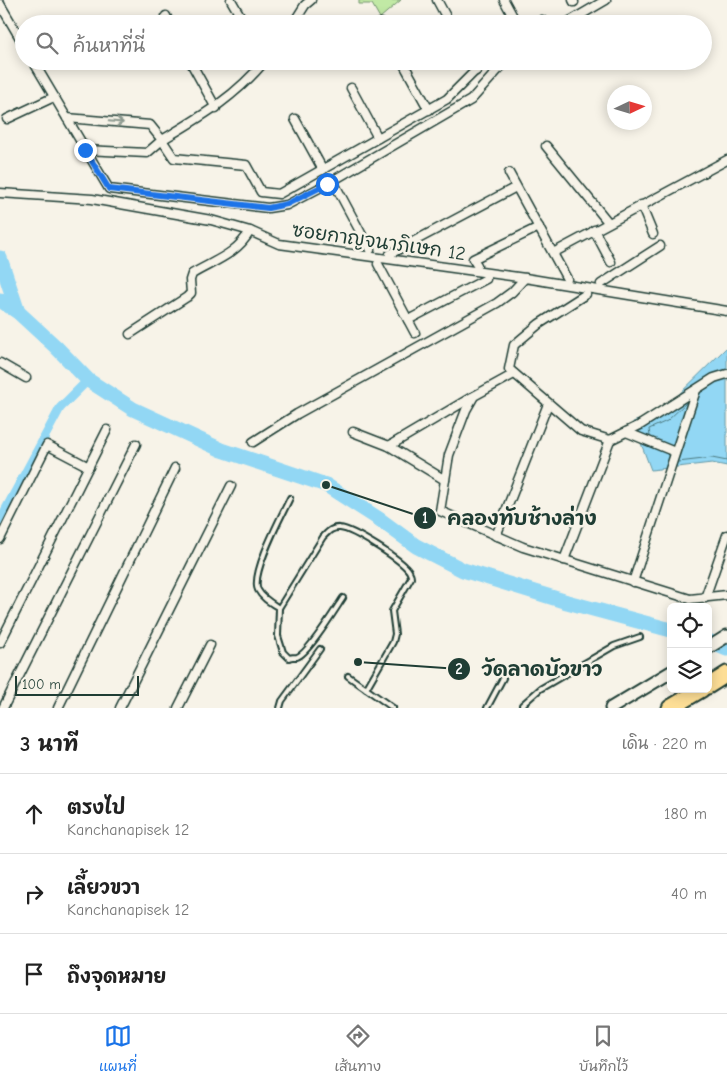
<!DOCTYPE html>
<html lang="th">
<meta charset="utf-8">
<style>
:root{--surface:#fff;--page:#f6f6f6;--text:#222;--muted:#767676;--line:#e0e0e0;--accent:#1a73e8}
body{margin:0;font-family:"Comic Neue","Playpen Sans Thai",sans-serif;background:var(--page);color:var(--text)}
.controls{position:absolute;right:15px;bottom:15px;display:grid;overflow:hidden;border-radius:8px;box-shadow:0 2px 12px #0003}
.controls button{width:45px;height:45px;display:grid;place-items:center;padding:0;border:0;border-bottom:1px solid var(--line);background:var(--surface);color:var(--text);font:25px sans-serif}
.compass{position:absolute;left:607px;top:85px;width:45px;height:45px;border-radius:50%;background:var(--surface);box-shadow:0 2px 12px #0003;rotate:86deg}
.scale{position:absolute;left:15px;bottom:12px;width:124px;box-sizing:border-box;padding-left:5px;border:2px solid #1f3d34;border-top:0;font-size:14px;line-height:18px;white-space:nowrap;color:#1f3d34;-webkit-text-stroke:4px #f7f3e8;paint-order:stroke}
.stop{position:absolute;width:15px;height:15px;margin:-11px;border:4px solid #1a73e8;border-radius:50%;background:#fff}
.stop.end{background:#1a73e8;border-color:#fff;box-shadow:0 1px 5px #0008}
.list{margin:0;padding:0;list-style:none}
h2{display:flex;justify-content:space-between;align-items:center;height:65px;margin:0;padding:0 20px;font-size:21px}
h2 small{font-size:16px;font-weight:400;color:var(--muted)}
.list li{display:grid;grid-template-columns:32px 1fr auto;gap:15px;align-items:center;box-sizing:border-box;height:80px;padding:0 20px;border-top:1px solid var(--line)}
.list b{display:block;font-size:19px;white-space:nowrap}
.list p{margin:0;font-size:16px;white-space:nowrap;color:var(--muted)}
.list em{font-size:16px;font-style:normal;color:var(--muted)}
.icon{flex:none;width:28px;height:28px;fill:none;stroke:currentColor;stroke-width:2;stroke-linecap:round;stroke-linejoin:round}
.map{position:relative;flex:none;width:727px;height:708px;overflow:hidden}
.search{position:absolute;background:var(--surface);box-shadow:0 2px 12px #0003;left:15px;right:15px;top:15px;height:55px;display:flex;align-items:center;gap:12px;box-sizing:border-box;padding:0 18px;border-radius:28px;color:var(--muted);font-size:19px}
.sheet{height:305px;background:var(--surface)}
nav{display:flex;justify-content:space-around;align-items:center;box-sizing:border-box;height:70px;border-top:1px solid var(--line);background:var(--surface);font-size:14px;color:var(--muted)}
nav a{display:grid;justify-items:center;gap:2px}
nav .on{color:var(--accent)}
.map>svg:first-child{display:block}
.green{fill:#c1e9a5;stroke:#70936c}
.water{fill:#92d7f4;stroke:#6499a7}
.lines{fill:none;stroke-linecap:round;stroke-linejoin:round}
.shore{stroke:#4d7b81;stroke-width:1}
.canal{stroke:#92d7f4;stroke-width:9}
.river{stroke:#92d7f4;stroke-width:15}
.lane-casing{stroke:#1f3d34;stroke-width:8}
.street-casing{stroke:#1f3d34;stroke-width:11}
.secondary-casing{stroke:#1f3d34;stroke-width:15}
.highway-casing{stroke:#1f3d34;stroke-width:19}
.lane{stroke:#f7f3e8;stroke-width:4}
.street{stroke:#f7f3e8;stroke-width:8}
.secondary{stroke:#f7f3e8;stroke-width:11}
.highway{stroke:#fdde96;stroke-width:15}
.oneway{stroke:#8b988e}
.route{stroke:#1a73e8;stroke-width:6}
.labels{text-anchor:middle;stroke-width:5;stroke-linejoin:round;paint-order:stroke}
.street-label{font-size:19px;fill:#1f3d34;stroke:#f7f3e8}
.leader{fill:none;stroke:#1f3d34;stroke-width:2}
.callout-dot{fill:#1f3d34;stroke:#f7f3e8;stroke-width:2}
.mark-label{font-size:15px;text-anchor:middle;font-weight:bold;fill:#fff}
.callout-label{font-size:20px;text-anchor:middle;font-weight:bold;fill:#1f3d34;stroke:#f7f3e8;stroke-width:5;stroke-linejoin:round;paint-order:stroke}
</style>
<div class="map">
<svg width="727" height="708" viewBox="0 0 727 708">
<rect width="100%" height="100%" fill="#f7f3e8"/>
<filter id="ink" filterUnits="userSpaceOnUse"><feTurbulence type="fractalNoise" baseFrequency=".02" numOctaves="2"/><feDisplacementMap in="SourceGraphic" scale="10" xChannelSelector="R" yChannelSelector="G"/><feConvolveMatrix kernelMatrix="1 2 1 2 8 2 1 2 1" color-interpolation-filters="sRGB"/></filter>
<g filter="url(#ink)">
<polygon class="green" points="359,0 401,0 380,18 372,4 359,4"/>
<polygon class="water" points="727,347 727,466 712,463 651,470 633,422 661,412"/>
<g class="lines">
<g class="shore">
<polyline points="650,436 649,429 667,421 687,402"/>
<polyline points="678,462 712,458 727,461"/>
</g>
<polyline class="canal" points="0,520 60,408 88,380"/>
<g class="river">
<polyline points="0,258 18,312"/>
<polyline points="0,300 18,312 56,347 88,380 133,409 222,450 326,485 379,519 416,546 463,570 567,602 671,630"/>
<polyline points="708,641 727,649"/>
</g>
<defs>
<g id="lane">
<path d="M 343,598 C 335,610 308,654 297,657 C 296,657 289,657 289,658 L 283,652 L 278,636 L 279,608 L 323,537 C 328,532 332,527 340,528 C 353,529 402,560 409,571 C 411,574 411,575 411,578 L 392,611 L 395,634 L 393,642 L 366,689"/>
<path d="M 279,608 C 271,603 262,598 258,590 C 250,574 282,515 290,498"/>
<polyline points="348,676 393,708"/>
<polyline points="280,708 282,701 320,649"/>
<polyline points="487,708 503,678"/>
<polyline points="522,708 522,705 540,689 614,646 640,637"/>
</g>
<g id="street">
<polyline points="231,0 245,24"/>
<polyline points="437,0 450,24"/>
<polyline points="504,0 517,24"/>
<polyline points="573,0 574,2"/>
<polyline points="0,4 24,45"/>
<polyline points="166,16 170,24"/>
<polyline points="381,23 382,24"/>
<polyline points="293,24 305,5 311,0"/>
<polyline points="535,24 542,20"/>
<polyline points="565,24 606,0"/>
<polyline points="33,61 109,189 268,208 287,205 327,184 471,100 506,61"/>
<polyline points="190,61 216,108"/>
<path d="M 265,61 C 234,98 202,116 162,140 L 174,158 L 246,165 L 261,192 L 279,194 L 447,99 L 485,61"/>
<polyline points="402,61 429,110"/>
<polyline points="471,61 476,71"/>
<polyline points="351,88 378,138"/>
<polyline points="67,118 150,125 162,140 147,153 85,150"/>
<polyline points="7,119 54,97"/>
<polyline points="295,119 323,170"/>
<polyline points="546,146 608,222"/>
<polyline points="509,173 567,279"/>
<polyline points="333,181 370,250"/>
<polyline points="0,193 92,199 211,220 250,231 279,244 525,278 727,311"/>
<polyline points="641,205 653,234"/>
<polyline points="594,230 611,262"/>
<polyline points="553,253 727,160"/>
<polyline points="390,254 516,187"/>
<polyline points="378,264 415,333"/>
<polyline points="477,265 473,259 539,227"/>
<polyline points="601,284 660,246"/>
<polyline points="586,294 539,324 514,345 509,369 581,431 610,440 640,425 714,378 727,374"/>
<polyline points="408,320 486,279"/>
<path d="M 130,334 L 187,297 L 191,293 L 190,280 L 192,274 C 214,261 237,254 250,231"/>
<polyline points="0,363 26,378"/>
<polyline points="514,374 474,396 466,410 449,455 440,511 523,547 690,599 727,595"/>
<polyline points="353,432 389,446 445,480"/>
<polyline points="626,432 675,452"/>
<polyline points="253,442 297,414 497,303 512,292 525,278"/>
<polyline points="389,446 472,397"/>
<polyline points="496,536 548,404"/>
<polyline points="0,539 47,445 89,467"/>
<polyline points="564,560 610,440"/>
<polyline points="633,582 696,390"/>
<polyline points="705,598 727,535"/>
<polyline points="0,643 107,430"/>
<polyline points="3,708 136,444"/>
<polyline points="58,708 175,468"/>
<polyline points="120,708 231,486"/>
<polyline points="178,708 210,645"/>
</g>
<g id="secondary">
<polyline points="708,648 727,636"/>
<polyline points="611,708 671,672"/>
</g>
<g id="highway">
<polyline points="708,686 727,674"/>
<polyline points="670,708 702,689"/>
</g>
</defs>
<use href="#lane" class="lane-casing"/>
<use href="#street" class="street-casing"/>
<use href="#secondary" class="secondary-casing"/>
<use href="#highway" class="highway-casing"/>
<use href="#lane" class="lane"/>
<use href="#street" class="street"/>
<use href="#secondary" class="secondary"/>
<use href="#highway" class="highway"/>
</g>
<defs><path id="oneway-shaft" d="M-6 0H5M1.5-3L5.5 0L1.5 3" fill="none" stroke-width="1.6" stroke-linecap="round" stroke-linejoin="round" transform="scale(1.25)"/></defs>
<use class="oneway" href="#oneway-shaft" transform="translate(116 122) rotate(5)"/>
</g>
<g class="lines" filter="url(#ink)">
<polyline class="route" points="85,150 109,189 268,208 287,204 327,184"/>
</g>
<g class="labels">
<g class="street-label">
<text transform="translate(379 241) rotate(8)" y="7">ซอยกาญจนาภิเษก 12</text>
</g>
</g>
<path class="leader" d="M326 485L425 518M358 662L459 669"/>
<g class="callout-dot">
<circle cx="326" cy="485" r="5"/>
<circle cx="358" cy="662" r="5"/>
<circle cx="425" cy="518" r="12"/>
<circle cx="459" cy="669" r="12"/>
</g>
<g class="mark-label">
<text x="425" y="523">1</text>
<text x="459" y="674">2</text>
</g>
<g class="callout-label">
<text x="522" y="525">คลองทับช้างล่าง</text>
<text x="542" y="676">วัดลาดบัวขาว</text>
</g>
</svg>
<div class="controls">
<button><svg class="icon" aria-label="locate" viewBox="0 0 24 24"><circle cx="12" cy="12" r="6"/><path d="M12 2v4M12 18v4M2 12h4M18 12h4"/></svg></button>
<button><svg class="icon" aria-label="layers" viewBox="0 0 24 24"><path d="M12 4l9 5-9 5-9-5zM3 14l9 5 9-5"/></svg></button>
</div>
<svg class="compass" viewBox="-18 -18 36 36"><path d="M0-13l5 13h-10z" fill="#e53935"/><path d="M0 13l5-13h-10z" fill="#767676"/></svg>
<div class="scale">100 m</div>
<div class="stop" style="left:327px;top:184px"></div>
<div class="stop end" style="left:85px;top:150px"></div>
<div class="search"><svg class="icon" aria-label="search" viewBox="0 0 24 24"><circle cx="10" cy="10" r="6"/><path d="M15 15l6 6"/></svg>ค้นหาที่นี่</div>
</div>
<section class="sheet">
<h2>3 นาที<small>เดิน · 220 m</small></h2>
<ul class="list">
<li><svg class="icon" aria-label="ahead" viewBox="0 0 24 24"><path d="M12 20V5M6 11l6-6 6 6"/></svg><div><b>ตรงไป</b><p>Kanchanapisek 12</p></div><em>180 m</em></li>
<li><svg class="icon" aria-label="right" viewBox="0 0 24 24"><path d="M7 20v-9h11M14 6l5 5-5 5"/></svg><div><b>เลี้ยวขวา</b><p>Kanchanapisek 12</p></div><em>40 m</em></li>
<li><svg class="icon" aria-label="arrive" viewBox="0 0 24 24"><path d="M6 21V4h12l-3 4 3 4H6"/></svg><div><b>ถึงจุดหมาย</b></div></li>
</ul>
</section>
<nav>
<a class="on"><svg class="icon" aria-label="map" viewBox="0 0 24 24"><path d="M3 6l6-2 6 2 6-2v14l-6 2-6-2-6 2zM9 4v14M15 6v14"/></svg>แผนที่</a>
<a><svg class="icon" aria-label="directions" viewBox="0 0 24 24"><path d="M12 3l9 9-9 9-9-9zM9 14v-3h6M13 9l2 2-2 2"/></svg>เส้นทาง</a>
<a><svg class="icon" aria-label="saved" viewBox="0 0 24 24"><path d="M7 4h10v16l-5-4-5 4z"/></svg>บันทึกไว้</a>
</nav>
